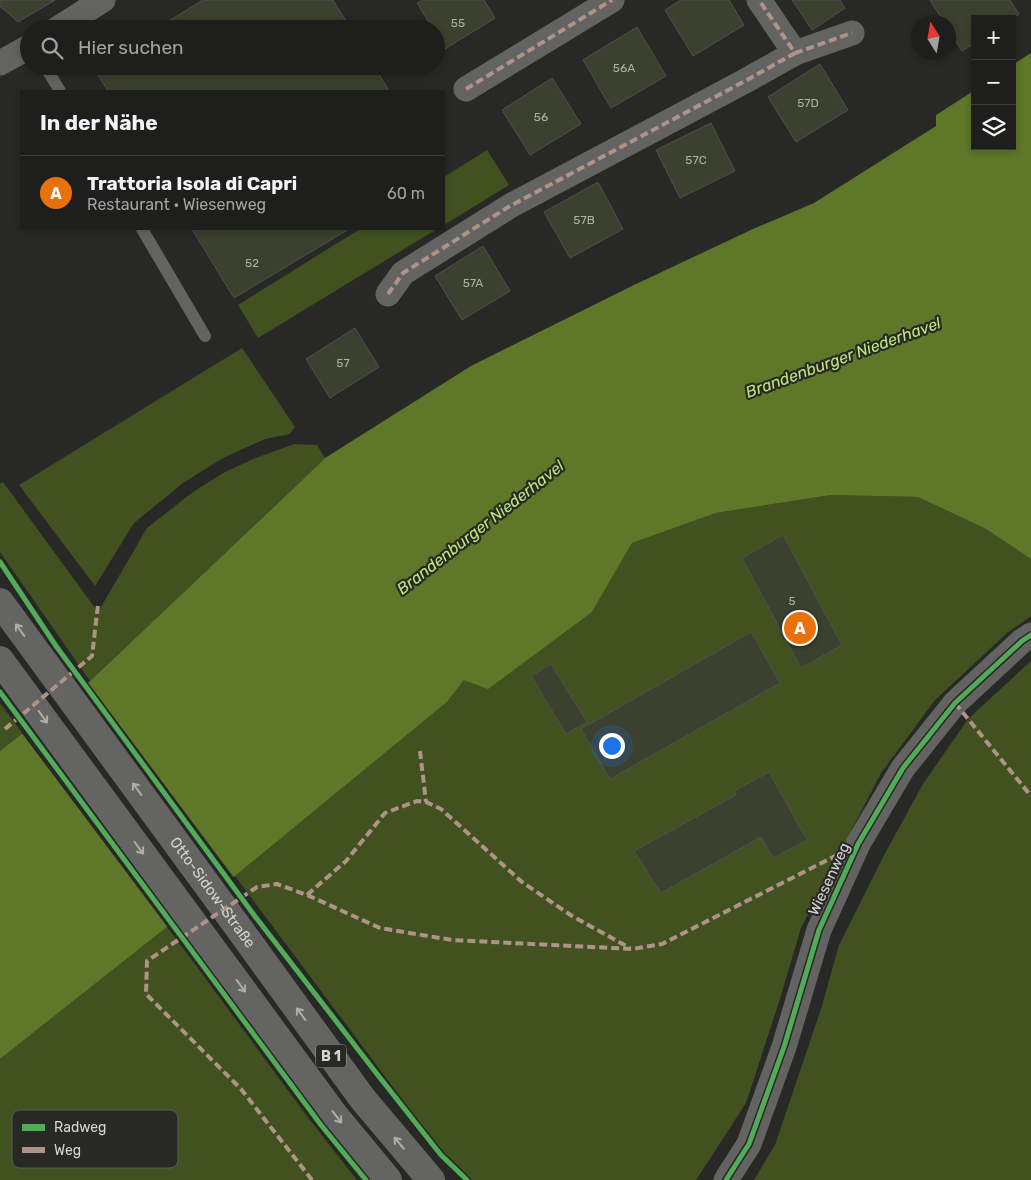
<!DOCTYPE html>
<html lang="de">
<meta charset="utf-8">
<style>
:root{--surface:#1e1e1d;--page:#2b2b2a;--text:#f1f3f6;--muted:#a1a2a4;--line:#3c3c3b;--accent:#b45309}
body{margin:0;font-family:Rubik,sans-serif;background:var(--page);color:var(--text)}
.controls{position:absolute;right:15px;top:15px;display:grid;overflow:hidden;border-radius:0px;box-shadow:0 2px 8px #0003}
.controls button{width:45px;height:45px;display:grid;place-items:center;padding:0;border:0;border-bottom:1px solid var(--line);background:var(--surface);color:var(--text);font:25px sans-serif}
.compass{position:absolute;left:911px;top:15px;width:45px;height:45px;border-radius:50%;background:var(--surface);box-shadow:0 2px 8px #0003;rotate:349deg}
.you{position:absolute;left:611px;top:745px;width:18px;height:18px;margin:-12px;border:4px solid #fff;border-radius:50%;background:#1a73e8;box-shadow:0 0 0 8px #1a73e833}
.badge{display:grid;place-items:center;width:32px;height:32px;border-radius:50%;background:var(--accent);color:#fff;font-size:16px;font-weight:700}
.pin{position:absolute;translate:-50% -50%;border:2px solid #fff;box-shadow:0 1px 5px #0006}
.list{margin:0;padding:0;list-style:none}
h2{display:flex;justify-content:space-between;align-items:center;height:65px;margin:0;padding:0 20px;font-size:21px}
h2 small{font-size:16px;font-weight:400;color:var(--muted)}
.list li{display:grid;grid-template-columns:32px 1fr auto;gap:15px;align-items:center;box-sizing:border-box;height:75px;padding:0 20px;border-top:1px solid var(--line)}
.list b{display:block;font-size:19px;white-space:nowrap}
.list p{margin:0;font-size:16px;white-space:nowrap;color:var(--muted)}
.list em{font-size:16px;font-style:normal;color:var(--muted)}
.icon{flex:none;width:28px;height:28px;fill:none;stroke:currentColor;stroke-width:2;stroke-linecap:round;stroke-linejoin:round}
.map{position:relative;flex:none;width:1031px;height:1180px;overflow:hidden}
.search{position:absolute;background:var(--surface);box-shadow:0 2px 8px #0003;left:20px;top:20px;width:425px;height:55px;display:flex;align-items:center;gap:12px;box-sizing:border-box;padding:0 18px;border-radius:28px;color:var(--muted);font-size:19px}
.panel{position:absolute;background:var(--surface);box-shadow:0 2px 8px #0003;left:20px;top:90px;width:425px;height:140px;border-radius:0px}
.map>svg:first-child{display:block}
.green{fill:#415220}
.water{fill:#5e7729}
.pier{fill:#282827}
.building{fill:#3c402e;stroke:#50504f}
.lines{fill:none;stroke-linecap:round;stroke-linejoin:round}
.lane{stroke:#636462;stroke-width:12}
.street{stroke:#636462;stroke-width:25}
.primary{stroke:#646463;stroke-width:28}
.quiet{stroke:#af9288;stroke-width:4;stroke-dasharray:8 4;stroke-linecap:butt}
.cycleway-casing{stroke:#282926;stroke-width:8}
.cycleway{stroke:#51ab58;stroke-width:5}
.oneway{stroke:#adadac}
.labels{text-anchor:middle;stroke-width:4.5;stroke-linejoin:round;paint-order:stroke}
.number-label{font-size:12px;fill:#aeb0aa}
.shield{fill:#282926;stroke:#a0a19f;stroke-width:1}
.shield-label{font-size:14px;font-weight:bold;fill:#d4d5d3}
.street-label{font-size:15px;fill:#d4d5d3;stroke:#282926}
.water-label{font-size:16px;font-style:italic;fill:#c0e877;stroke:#282926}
.key{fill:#282926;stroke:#5c5d5a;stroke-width:1}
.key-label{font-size:14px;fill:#d4d5d3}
</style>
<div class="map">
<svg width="1031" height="1180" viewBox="0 0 1031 1180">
<rect width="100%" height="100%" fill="#282827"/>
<g class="green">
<polygon points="487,150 509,185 444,225 444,177"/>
<polygon points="360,229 437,229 258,338 238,305"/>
<polygon points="242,348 295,427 290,434 265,439 223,458 183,483 134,523 95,586 19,485"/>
<polygon points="294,444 317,445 325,458 297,485 90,681 0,552 0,484 3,482 98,612 147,528 193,492 223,473 253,459"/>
<polygon points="831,495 918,497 986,529 1031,559 1031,616 1007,633 935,700 881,773 801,928 779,1002 746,1103 696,1180 471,1180 437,1146 235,876 447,702 464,680 592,612 632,543 716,513"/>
<polygon points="1031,661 1031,1180 754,1180 775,1145 821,1009 839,945 883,857 923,784 968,719"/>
<polygon points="0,703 23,734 0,751"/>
<path d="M 167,927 C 231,1011 291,1098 357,1180 L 0,1180 L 0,1059 Z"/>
</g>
<polygon class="water" points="1031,53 1031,559 986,529 918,497 831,495 716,513 632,543 592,612 488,689 464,680 447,702 235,876 167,927 0,1059 0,751 90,681 297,485 325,458 471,366 634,285 753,229 814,203 936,126 936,115 975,90 975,146 1012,146 1012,65"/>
<polygon class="pier" points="86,680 235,879 169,929 21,732"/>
<g class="building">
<polygon points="0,0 55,0 18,22 0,6"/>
<polygon points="203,0 333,0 351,29 156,29"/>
<polygon points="423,0 484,0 495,18 445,49 436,35 436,29 433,29 417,3"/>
<polygon points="681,0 729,0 744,25 693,56 665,10"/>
<polygon points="792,0 840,0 845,8 812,30"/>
<polygon points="930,0 1010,0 1019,14 1012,19 975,19 975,43 962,51 948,29 948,22 944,22"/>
<polygon points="637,27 666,76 611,108 583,60"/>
<polygon points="820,64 848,110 796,142 768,97"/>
<polygon points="94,66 374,66 389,91 108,91 93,67"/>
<polygon points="552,78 581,124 530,155 502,110"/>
<polygon points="711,123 735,171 680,198 656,150"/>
<polygon points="598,182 623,229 570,258 544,212"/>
<polygon points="192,229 349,229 234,298"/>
<polygon points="483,246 510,291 462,320 435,276"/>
<polygon points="355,328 379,367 330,398 306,359"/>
<polygon points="783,535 842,645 801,668 742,558"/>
<polygon points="751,632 780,683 610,779 581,729"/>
<polygon points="551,664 587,722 566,734 531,676"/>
<polygon points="769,772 807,840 773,858 761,837 661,893 634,851 736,795 734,791"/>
</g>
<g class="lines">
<g class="lane">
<polyline points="45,66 60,91"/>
<polyline points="142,229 205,336"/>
</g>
<g class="street">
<polyline points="57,29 103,0"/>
<polyline points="795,53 852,33"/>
<polyline points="0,63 29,47"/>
<polyline points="466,89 612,0"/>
<polyline points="388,294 403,273 510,206 747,80 795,53 759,0"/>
<polyline points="726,1180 749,1144 784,1047 819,930 858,844 903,768 955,703 1022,641 1031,635"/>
</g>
<g class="primary">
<path id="s1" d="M 0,602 L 238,927 L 362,1098 L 431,1180"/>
<polyline points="0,660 335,1116 388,1180"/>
</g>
<g class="quiet">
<polyline points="795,53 852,33"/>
<polyline points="466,89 612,0"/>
<polyline points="388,294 403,273 510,206 747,80 795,53 759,0"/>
<polyline points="955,703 1031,796"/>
<polyline points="5,729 92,656 98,605"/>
<polyline points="420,751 426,802"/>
<polyline points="307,895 346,861 385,813 417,801 426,802 441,809 522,882 572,916 630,948"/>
<polyline points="312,1180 241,1089 146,994 147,961 257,887 277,884 307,895 380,928 452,940 632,949 662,944 857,845"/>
</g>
<defs>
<g id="cycleway">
<polyline points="0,562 56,646 254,915 377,1074 441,1155 467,1180"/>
<polyline points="0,692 321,1125 366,1180"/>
<polyline points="726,1180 749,1144 784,1047 819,930 858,844 903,768 955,703 1022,641 1031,635"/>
</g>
</defs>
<use href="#cycleway" class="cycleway-casing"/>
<use href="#cycleway" class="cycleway"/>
</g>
<defs><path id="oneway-shaft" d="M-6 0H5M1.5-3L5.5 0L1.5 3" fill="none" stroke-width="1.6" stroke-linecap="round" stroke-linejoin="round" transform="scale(1.25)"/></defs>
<g class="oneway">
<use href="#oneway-shaft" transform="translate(20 630) rotate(-126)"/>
<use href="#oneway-shaft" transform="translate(43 717) rotate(54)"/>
<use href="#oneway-shaft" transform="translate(137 789) rotate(-126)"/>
<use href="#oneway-shaft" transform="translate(139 848) rotate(54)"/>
<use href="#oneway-shaft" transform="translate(241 986) rotate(54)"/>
<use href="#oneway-shaft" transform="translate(301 1014) rotate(-126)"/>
<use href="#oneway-shaft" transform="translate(337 1117) rotate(52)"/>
<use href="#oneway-shaft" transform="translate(399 1143) rotate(-130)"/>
</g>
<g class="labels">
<g class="number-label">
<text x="458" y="27">55</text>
<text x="624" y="72">56A</text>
<text x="808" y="107">57D</text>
<text x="541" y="121">56</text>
<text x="696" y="164">57C</text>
<text x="584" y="224">57B</text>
<text x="252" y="267">52</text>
<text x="473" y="287">57A</text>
<text x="343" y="367">57</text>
<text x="792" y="605">5</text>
</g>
<rect class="shield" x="316" y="1044.5" width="30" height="23" rx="4"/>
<g class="shield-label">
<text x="331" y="1061">B 1</text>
</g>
<g class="street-label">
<text transform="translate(829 879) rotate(-65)" y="5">Wiesenweg</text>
<text dy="5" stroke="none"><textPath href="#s1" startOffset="360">Otto-Sidow-Straße</textPath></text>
</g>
<g class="water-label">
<text transform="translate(843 357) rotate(-20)" y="6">Brandenburger Niederhavel</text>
<text transform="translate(480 527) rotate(-38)" y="6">Brandenburger Niederhavel</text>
</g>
</g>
<rect x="12" y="1110" width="166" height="58" rx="8" class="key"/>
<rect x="22" y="1124" width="23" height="7" fill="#51ab58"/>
<rect x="22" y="1147" width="23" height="6" fill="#af9288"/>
<g class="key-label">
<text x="54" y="1132">Radweg</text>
<text x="54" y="1155">Weg</text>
</g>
</svg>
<div class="controls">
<button>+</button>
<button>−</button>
<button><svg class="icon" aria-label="layers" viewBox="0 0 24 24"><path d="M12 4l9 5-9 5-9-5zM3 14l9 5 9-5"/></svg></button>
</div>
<svg class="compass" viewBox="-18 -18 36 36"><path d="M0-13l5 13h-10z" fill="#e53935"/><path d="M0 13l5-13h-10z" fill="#a1a2a4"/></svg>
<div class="you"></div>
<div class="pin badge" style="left:800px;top:628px;background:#e8710a">A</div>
<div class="search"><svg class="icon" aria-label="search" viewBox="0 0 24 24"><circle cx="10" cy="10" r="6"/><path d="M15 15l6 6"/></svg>Hier suchen</div>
<section class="panel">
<h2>In der Nähe<small></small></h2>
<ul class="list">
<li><span class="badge" style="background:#e8710a">A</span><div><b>Trattoria Isola di Capri</b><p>Restaurant · Wiesenweg</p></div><em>60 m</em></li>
</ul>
</section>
</div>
